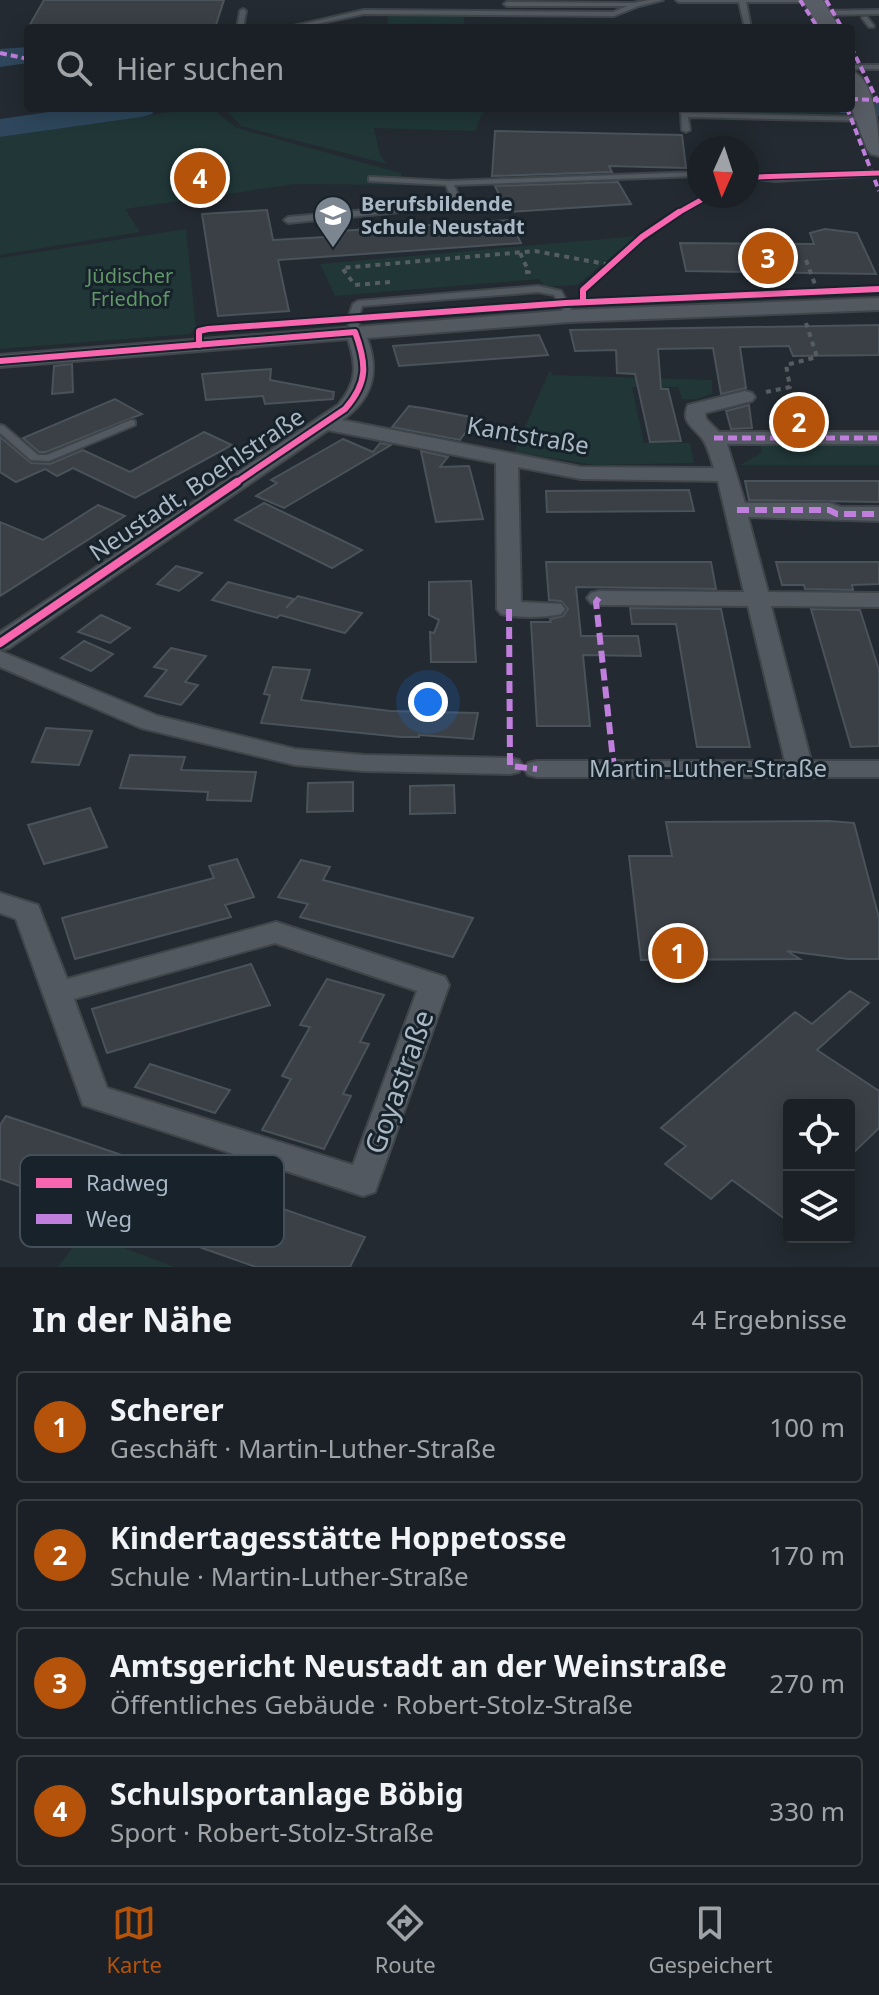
<!DOCTYPE html>
<html lang="de">
<meta charset="utf-8">
<style>
:root{--surface:#1a2025;--page:#272d32;--text:#f1f3f6;--muted:#9fa3a7;--line:#383e42;--accent:#b45309}
body{margin:0;font-family:"Noto Sans",sans-serif;background:var(--page);color:var(--text)}
.controls{position:absolute;right:24px;bottom:24px;display:grid;overflow:hidden;border-radius:8px;box-shadow:0 4px 20px #0003}
.controls button{width:72px;height:72px;display:grid;place-items:center;padding:0;border:0;border-bottom:2px solid var(--line);background:var(--surface);color:var(--text);font:40px sans-serif}
.compass{position:absolute;left:687px;top:136px;width:72px;height:72px;border-radius:50%;background:var(--surface);box-shadow:0 4px 20px #0003;rotate:183deg}
.you{position:absolute;left:428px;top:702px;width:28px;height:28px;margin:-20px;border:6px solid #fff;border-radius:50%;background:#1a73e8;box-shadow:0 0 0 12px #1a73e833}
.badge{display:grid;place-items:center;width:52px;height:52px;border-radius:50%;background:var(--accent);color:#fff;font-size:26px;font-weight:700}
.pin{position:absolute;translate:-50% -50%;border:4px solid #fff;box-shadow:0 2px 8px #0006}
.list{margin:0;padding:0;list-style:none}
h2{display:flex;justify-content:space-between;align-items:center;height:104px;margin:0;padding:0 32px;font-size:34px}
h2 small{font-size:26px;font-weight:400;color:var(--muted)}
.list li{display:grid;grid-template-columns:52px 1fr auto;gap:24px;align-items:center;box-sizing:border-box;height:112px;margin:0 16px 16px;padding:0 16px;border:2px solid var(--line);border-radius:8px}
.list b{display:block;font-size:30px;white-space:nowrap}
.list p{margin:0;font-size:26px;white-space:nowrap;color:var(--muted)}
.list em{font-size:26px;font-style:normal;color:var(--muted)}
.icon{flex:none;width:44px;height:44px;fill:none;stroke:currentColor;stroke-width:2;stroke-linecap:round;stroke-linejoin:round}
.map{position:relative;flex:none;width:879px;height:1267px;overflow:hidden}
.search{position:absolute;background:var(--surface);box-shadow:0 4px 20px #0003;left:24px;right:24px;top:24px;height:88px;display:flex;align-items:center;gap:20px;box-sizing:border-box;padding:0 28px;border-radius:8px;color:var(--muted);font-size:30px}
.sheet{height:616px;background:var(--surface)}
nav{display:flex;justify-content:space-around;align-items:center;box-sizing:border-box;height:112px;border-top:2px solid var(--line);background:var(--surface);font-size:22px;color:var(--muted)}
nav a{display:grid;justify-items:center;gap:4px}
nav .on{color:var(--accent)}
.map>svg:first-child{display:block}
.green{fill:#203637}
.lines{fill:none;stroke-linecap:round;stroke-linejoin:round}
.river{fill:#2e475c;fill-rule:evenodd}
.building{fill:#3a4046;stroke:#4a525a;stroke-width:2}
.lane-casing{stroke:#3f454a;stroke-width:4}
.street-casing{stroke:#3f454a;stroke-width:4}
.secondary-casing{stroke:#3f454a;stroke-width:4}
.path-far1{stroke:#555d63;stroke-width:3;stroke-dasharray:4 4;stroke-linecap:butt}
.path{stroke:#555d63;stroke-width:4;stroke-dasharray:5 5;stroke-linecap:butt}
.lane{fill:#525960;fill-rule:evenodd}
.street{fill:#525960;fill-rule:evenodd}
.secondary{fill:#575d64;fill-rule:evenodd}
.quiet-far2{stroke:#c07fdc;stroke-width:4;stroke-dasharray:7 4;stroke-linecap:butt}
.quiet-far1{stroke:#c07fdc;stroke-width:5;stroke-dasharray:9 5;stroke-linecap:butt}
.quiet{stroke:#c07fdc;stroke-width:6;stroke-dasharray:12 6;stroke-linecap:butt}
.cycleway-far2-casing{stroke:#17222b;stroke-width:8}
.cycleway-far1-casing{stroke:#17222b;stroke-width:10}
.cycleway-casing{stroke:#17222b;stroke-width:13}
.cycleway-far2{stroke:#f766af;stroke-width:5}
.cycleway-far1{stroke:#f766af;stroke-width:6}
.cycleway{stroke:#f766af;stroke-width:8}
.labels{text-anchor:middle;stroke-width:6;stroke-linejoin:round;paint-order:stroke}
.far-poi-label{font-size:20px;font-weight:bold;fill:#aab8c5;stroke:#17222b;text-anchor:start}
.far-park-label{font-size:20px;fill:#619667;stroke:#17222b}
.street-label{font-size:24px;fill:#aab8c5;stroke:#17222b}
.near-street-label{font-size:28px;fill:#aab8c5;stroke:#17222b}
.key{fill:#17222b;stroke:#434f59;stroke-width:2}
.key-label{font-size:22px;fill:#aab8c5}
</style>
<div class="map">
<svg width="879" height="1267" viewBox="0 0 879 1267">
<rect width="100%" height="100%" fill="#232a31"/>
<g class="green">
<polygon points="388,14 464,15 464,28 387,28"/>
<polygon points="198,108 211,108 237,128 401,173 401,185 295,184 125,209 140,232 0,255 0,137"/>
<polygon points="224,108 485,108 475,131 374,128 380,155 387,164 241,126"/>
<polygon points="665,108 839,108 841,114 698,112"/>
<polygon points="186,229 196,328 190,334 0,349 0,258"/>
<polygon points="637,236 577,285 545,287 539,279 335,296 320,264"/>
<polygon points="549,372 552,372 552,375 712,380 712,394 697,399 682,399 678,387 632,387 644,443 690,443 694,463 595,465 514,452"/>
<polygon points="879,440 879,465 740,465 762,452 759,441"/>
<polygon points="84,1233 175,1267 58,1267"/>
</g>
<g class="lines">
<g class="river">
<polygon points="28,47 28,63 0,67 0,49"/>
<polygon points="851,98 879,98 879,116 840,113 837,108 851,108"/>
<polygon points="77,108 156,108 152,114 141,117 0,137 0,119"/>
</g>
</g>
<g class="building">
<polygon points="44,0 224,0 215,28 28,28"/>
<polygon points="495,131 682,135 686,168 609,166 612,172 492,176"/>
<polygon points="618,182 631,204 507,212 495,186"/>
<polygon points="267,210 273,240 325,237 324,232 510,220 521,243 278,260 289,311 218,316 202,214"/>
<polygon points="825,229 857,233 876,274 686,271 680,243 814,244 810,233"/>
<polygon points="879,325 879,355 793,356 789,346 740,347 746,388 721,394 713,348 658,349 661,389 668,389 681,441 650,442 635,374 617,373 616,350 575,351 570,330"/>
<polygon points="539,335 548,355 399,366 393,346"/>
<polygon points="72,364 73,392 52,394 54,366"/>
<polygon points="271,369 270,380 334,392 333,399 265,404 263,396 206,400 202,374"/>
<polygon points="115,399 142,414 46,452 39,452 23,438"/>
<polygon points="749,405 752,428 731,429 726,411"/>
<polygon points="409,406 423,408 476,418 460,440 392,427"/>
<polygon points="204,432 232,445 135,498 73,468 57,476 45,469 16,482 0,472 0,437 31,463 50,464 83,450 130,472"/>
<polygon points="343,439 373,452 380,443 391,445 284,508 256,496 277,483 271,480"/>
<polygon points="421,451 448,457 440,467 469,466 483,519 436,522"/>
<polygon points="745,481 879,481 879,502 749,500"/>
<polygon points="689,490 694,511 547,512 546,491"/>
<polygon points="264,503 337,538 362,550 332,568 235,520"/>
<polygon points="98,505 125,516 0,596 0,522 43,540"/>
<polygon points="546,562 711,562 716,589 576,587 581,636 638,636 641,656 583,655 590,726 537,726 531,622 551,622 550,619 563,616 568,609 561,601 549,600"/>
<polygon points="776,562 879,562 879,584 852,585 853,590 805,589 804,585 782,585"/>
<polygon points="176,566 202,573 179,591 157,584"/>
<polygon points="471,581 476,662 431,662 430,632 434,633 439,620 429,615 429,582"/>
<polygon points="228,582 294,599 286,608 298,596 362,613 345,633 280,615 277,618 212,600"/>
<polygon points="630,608 721,609 750,747 697,747 676,624 632,624"/>
<polygon points="811,609 860,610 879,670 879,746 851,747"/>
<polygon points="101,615 130,628 110,643 78,632"/>
<polygon points="84,641 113,654 91,671 61,658"/>
<polygon points="171,648 206,656 185,682 198,685 181,705 145,696 167,670 154,667"/>
<polygon points="273,667 310,670 301,700 390,711 478,713 473,739 419,735 419,737 401,737 261,723 270,695 264,694"/>
<polygon points="46,728 92,731 79,765 32,762"/>
<polygon points="130,755 185,757 181,770 256,772 251,801 207,800 208,792 120,788"/>
<polygon points="353,782 353,811 307,812 308,783"/>
<polygon points="454,785 455,813 410,814 410,786"/>
<polygon points="90,808 107,847 44,864 28,825"/>
<polygon points="829,821 854,823 879,918 879,959 848,959 787,951 800,959 641,960 629,856 672,856 666,822"/>
<polygon points="237,859 254,897 225,905 231,917 75,959 62,918 214,878 209,866"/>
<polygon points="301,860 330,867 323,880 473,918 453,957 300,917 308,904 278,897"/>
<polygon points="251,964 270,1005 107,1053 92,1009"/>
<polygon points="327,979 384,995 360,1042 369,1044 343,1094 351,1096 324,1149 262,1130 291,1079 282,1076 310,1027 300,1025"/>
<polygon points="850,991 869,1003 817,1050 879,1091 879,1128 849,1157 849,1105 789,1105 789,1222 732,1180 711,1199 665,1164 686,1146 661,1128 795,1012 812,1024"/>
<polygon points="150,1064 230,1090 215,1113 135,1087"/>
<polygon points="6,1116 69,1137 177,1174 142,1229 0,1179 0,1125"/>
<polygon points="214,1188 222,1188 365,1237 350,1267 256,1267 182,1241"/>
</g>
<g class="lines">
<defs>
<g id="lane">
<polygon points="649,0 663,0 639,6 614,16 364,14 298,28 285,28 364,10 613,12 627,6 507,6 504,4 507,2 633,3"/>
<polygon points="676,0 816,0 813,2 746,2 751,28 745,28 739,2 679,2"/>
<polygon points="243,9 246,11 243,28 237,28 240,11"/>
<polygon points="879,10 879,14 820,15 817,13 820,11"/>
<polygon points="863,17 867,17 874,26 873,27 869,27 862,18"/>
<rect x="851" y="65" width="28" height="4"/>
<polygon points="681,113 867,117 871,119 867,121 688,117 690,130 686,132 682,130"/>
<polygon points="879,171 879,175 775,181 747,178 747,174 775,177"/>
<polygon points="699,172 699,176 454,185 462,204 461,206 288,223 284,220 288,217 453,202 446,185 369,181 369,177 372,177 449,181"/>
<polygon points="538,286 561,291 575,316 573,318 567,318 554,295 538,292 362,306 358,319 360,332 355,335 350,332 348,319 353,304 358,301"/>
<polygon points="131,420 135,421 135,425 49,461 31,460 0,433 0,425 4,426 38,455 47,455"/>
</g>
<g id="street">
<path d="M 879,298 L 879,310 L 570,322 L 367,338 C 380,372 373,399 342,420 L 581,467 L 714,468 C 711,460 709,451 705,443 C 698,429 679,424 688,405 L 745,391 L 752,393 L 755,397 L 752,401 L 705,413 L 706,419 L 719,432 L 879,432 L 879,444 L 727,444 L 745,503 L 829,503 L 841,507 L 879,507 L 879,521 L 748,517 L 768,592 L 879,593 L 879,607 L 771,606 L 811,761 L 879,761 L 879,777 L 537,777 L 528,775 L 524,769 L 528,763 L 537,761 L 785,761 L 748,606 L 599,605 L 591,603 L 587,598 L 591,593 L 599,591 L 744,592 L 718,481 L 581,479 L 518,467 L 521,602 L 561,604 L 565,609 L 561,614 C 544,618 518,618 501,614 L 497,609 L 496,463 L 328,430 L 9,648 L 0,650 L 0,632 L 338,405 C 357,383 357,366 348,339 L 0,367 L 0,355 L 570,310 Z"/>
<polygon points="0,651 158,716 295,749 364,755 510,758 519,760 523,766 519,772 510,774 364,771 295,765 141,728 0,667"/>
<path d="M 0,893 L 38,905 L 67,979 L 276,922 L 445,977 L 449,985 L 375,1192 L 363,1196 L 83,1105 L 16,919 L 0,913 ZM 275,943 L 417,991 L 353,1165 L 107,1088 L 74,999 Z"/>
</g>
<g id="secondary">
<polygon points="803,0 823,0 839,28 819,28"/>
<path d="M 851,71 C 876,78 879,135 879,156 L 871,154 L 867,149 L 851,107 Z"/>
</g>
</defs>
<use href="#lane" class="lane-casing"/>
<use href="#street" class="street-casing"/>
<use href="#secondary" class="secondary-casing"/>
<polyline class="path-far1" points="676,214 708,196"/>
<g class="path">
<polyline points="520,253 529,272 524,272"/>
<polyline points="806,260 817,290"/>
<polyline points="390,282 355,285 342,268 535,251 611,265"/>
<polyline points="583,299 583,290 642,237 679,212"/>
<polyline points="766,392 790,387 786,365 817,357 806,323"/>
</g>
<use href="#lane" class="lane"/>
<use href="#street" class="street"/>
<use href="#secondary" class="secondary"/>
<g class="quiet-far2">
<polyline points="800,0 818,28"/>
<polyline points="826,0 842,28"/>
<polyline points="851,47 879,104"/>
<polyline points="0,53 28,59"/>
<polyline points="851,99 879,100"/>
<polyline points="847,108 879,191"/>
</g>
<polyline class="quiet-far1" points="714,438 879,438"/>
<g class="quiet">
<polyline points="737,510 829,510 837,514 879,514"/>
<polyline points="599,598 596,602 614,769"/>
<polyline points="509,609 510,766 537,769"/>
</g>
<defs>
<g id="cycleway-far2">
<polyline points="747,182 758,177 879,173"/>
<polyline points="676,214 708,196"/>
</g>
<g id="cycleway-far1">
<polyline points="583,302 583,290 642,237 679,212"/>
<polyline points="199,345 199,331 208,329 566,303 879,289"/>
<path d="M 0,361 L 355,332 C 367,364 368,383 345,409 L 234,484"/>
</g>
<polyline id="cycleway" points="0,643 237,482"/>
</defs>
<use href="#cycleway-far2" class="cycleway-far2-casing"/>
<use href="#cycleway-far1" class="cycleway-far1-casing"/>
<use href="#cycleway" class="cycleway-casing"/>
<use href="#cycleway-far2" class="cycleway-far2"/>
<use href="#cycleway-far1" class="cycleway-far1"/>
<use href="#cycleway" class="cycleway"/>
</g>
<defs>
<symbol id="school-pin" viewBox="-11 -11 22 30"><path d="M0 17L-7.5 6A9.5 9.5 0 1 1 7.5 6Z" fill="#7b8691" stroke="#17222b"/><path d="M0-5L7-2L0 1L-7-2ZM-4 1L0 2.5L4 1V4Q0 6-4 4Z" fill="#fff"/></symbol>
</defs>
<g fill-rule="evenodd">
<use href="#school-pin" x="311" y="193" width="44" height="60"/>
</g>
<g class="labels">
<g class="far-poi-label">
<text x="361" y="211">Berufsbildende<tspan x="361" dy="23">Schule Neustadt</tspan></text>
</g>
<g class="far-park-label">
<text x="130" y="283">Jüdischer<tspan x="130" dy="23">Friedhof</tspan></text>
</g>
<g class="street-label">
<text transform="translate(528 436) rotate(10)" y="8">Kantstraße</text>
<text transform="translate(197 485) rotate(-34)" y="8">Neustadt, Boehlstraße</text>
<text x="708" y="777">Martin-Luther-Straße</text>
</g>
<g class="near-street-label">
<text transform="translate(399 1082) rotate(-70)" y="10">Goyastraße</text>
</g>
</g>
<rect x="20" y="1155" width="264" height="92" rx="12" class="key"/>
<rect x="36" y="1178" width="36" height="10" fill="#f766af"/>
<rect x="36" y="1214" width="36" height="10" fill="#c07fdc"/>
<g class="key-label">
<text x="86" y="1191">Radweg</text>
<text x="86" y="1227">Weg</text>
</g>
</svg>
<div class="controls">
<button><svg class="icon" aria-label="locate" viewBox="0 0 24 24"><circle cx="12" cy="12" r="6"/><path d="M12 2v4M12 18v4M2 12h4M18 12h4"/></svg></button>
<button><svg class="icon" aria-label="layers" viewBox="0 0 24 24"><path d="M12 4l9 5-9 5-9-5zM3 14l9 5 9-5"/></svg></button>
</div>
<svg class="compass" viewBox="-18 -18 36 36"><path d="M0-13l5 13h-10z" fill="#e53935"/><path d="M0 13l5-13h-10z" fill="#9fa3a7"/></svg>
<div class="you"></div>
<div class="pin badge" style="left:678px;top:953px">1</div>
<div class="pin badge" style="left:799px;top:422px">2</div>
<div class="pin badge" style="left:768px;top:258px">3</div>
<div class="pin badge" style="left:200px;top:178px">4</div>
<div class="search"><svg class="icon" aria-label="search" viewBox="0 0 24 24"><circle cx="10" cy="10" r="6"/><path d="M15 15l6 6"/></svg>Hier suchen</div>
</div>
<section class="sheet">
<h2>In der Nähe<small>4 Ergebnisse</small></h2>
<ul class="list">
<li><span class="badge">1</span><div><b>Scherer</b><p>Geschäft · Martin-Luther-Straße</p></div><em>100 m</em></li>
<li><span class="badge">2</span><div><b>Kindertagesstätte Hoppetosse</b><p>Schule · Martin-Luther-Straße</p></div><em>170 m</em></li>
<li><span class="badge">3</span><div><b>Amtsgericht Neustadt an der Weinstraße</b><p>Öffentliches Gebäude · Robert-Stolz-Straße</p></div><em>270 m</em></li>
<li><span class="badge">4</span><div><b>Schulsportanlage Böbig</b><p>Sport · Robert-Stolz-Straße</p></div><em>330 m</em></li>
</ul>
</section>
<nav>
<a class="on"><svg class="icon" aria-label="map" viewBox="0 0 24 24"><path d="M3 6l6-2 6 2 6-2v14l-6 2-6-2-6 2zM9 4v14M15 6v14"/></svg>Karte</a>
<a><svg class="icon" aria-label="directions" viewBox="0 0 24 24"><path d="M12 3l9 9-9 9-9-9zM9 14v-3h6M13 9l2 2-2 2"/></svg>Route</a>
<a><svg class="icon" aria-label="saved" viewBox="0 0 24 24"><path d="M7 4h10v16l-5-4-5 4z"/></svg>Gespeichert</a>
</nav>
